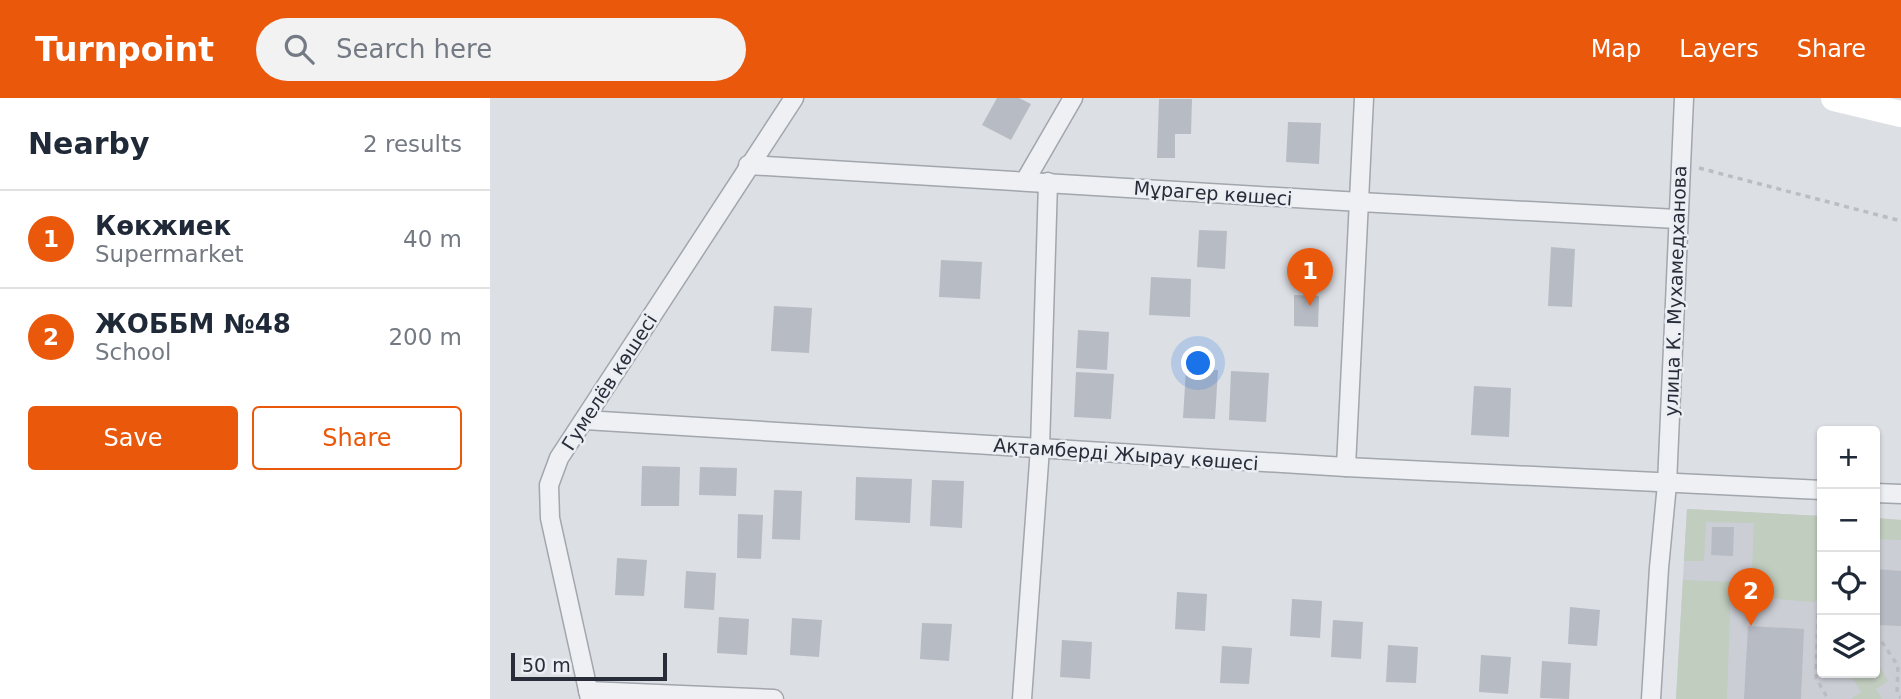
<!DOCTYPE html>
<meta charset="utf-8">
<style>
:root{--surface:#fff;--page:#f2f2f3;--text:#1f2937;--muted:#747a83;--line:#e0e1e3;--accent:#ea580c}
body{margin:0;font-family:"DejaVu Sans",sans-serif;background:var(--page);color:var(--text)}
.controls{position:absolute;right:21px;bottom:21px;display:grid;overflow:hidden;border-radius:7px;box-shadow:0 2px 5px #0004}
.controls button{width:63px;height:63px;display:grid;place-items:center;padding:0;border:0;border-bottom:2px solid var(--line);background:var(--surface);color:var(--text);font:35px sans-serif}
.scale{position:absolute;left:21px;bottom:18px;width:156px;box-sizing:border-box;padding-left:7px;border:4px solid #282d39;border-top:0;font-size:19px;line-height:24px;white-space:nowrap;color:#282d39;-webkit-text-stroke:5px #ebeef3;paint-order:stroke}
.you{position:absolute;left:709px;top:266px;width:24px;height:24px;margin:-18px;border:5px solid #fff;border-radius:50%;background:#1a73e8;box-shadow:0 0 0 10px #1a73e833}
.badge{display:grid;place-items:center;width:46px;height:46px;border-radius:50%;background:var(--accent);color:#fff;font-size:23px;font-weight:700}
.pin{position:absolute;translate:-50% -58px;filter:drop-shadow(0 2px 4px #0008)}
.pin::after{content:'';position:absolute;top:37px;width:24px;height:21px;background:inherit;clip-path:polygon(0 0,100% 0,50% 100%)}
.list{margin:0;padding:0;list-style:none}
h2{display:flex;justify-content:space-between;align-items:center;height:91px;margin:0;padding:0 28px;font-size:30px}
h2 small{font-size:23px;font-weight:400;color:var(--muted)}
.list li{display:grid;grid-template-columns:46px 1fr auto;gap:21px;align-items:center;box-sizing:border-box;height:98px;padding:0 28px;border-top:2px solid var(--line)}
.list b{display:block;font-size:26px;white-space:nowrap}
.list p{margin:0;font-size:23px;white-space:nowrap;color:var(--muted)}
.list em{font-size:23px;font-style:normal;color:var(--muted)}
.actions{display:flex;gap:14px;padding:21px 28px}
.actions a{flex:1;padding:16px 0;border:2px solid var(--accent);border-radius:7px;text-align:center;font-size:24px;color:var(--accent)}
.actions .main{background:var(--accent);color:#fff}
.icon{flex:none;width:38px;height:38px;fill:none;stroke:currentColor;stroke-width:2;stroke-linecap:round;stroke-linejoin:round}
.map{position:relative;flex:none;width:1411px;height:601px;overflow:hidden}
header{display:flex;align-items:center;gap:42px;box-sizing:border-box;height:98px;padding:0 35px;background:var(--accent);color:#fff}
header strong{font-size:33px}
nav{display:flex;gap:38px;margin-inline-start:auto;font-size:24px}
.search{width:490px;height:63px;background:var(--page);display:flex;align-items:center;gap:18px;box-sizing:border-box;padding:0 24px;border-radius:38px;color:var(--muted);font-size:26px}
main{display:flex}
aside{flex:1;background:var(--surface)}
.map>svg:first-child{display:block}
.built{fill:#cbced5}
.green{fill:#c1cdbe}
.building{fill:#b7bbc4}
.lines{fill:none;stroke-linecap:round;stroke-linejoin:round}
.street-casing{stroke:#a2a6ad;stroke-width:21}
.path{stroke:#bbbdc3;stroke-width:3.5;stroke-dasharray:5 5;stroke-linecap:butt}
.street{stroke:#eef0f3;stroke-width:18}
.secondary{stroke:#fff;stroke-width:26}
.labels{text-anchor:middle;stroke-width:5;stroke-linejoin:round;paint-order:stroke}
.street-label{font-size:19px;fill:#282d39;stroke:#ebeef3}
</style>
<header>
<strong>Turnpoint</strong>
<div class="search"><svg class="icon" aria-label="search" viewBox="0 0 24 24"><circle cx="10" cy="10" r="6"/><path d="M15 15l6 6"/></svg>Search here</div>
<nav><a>Map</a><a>Layers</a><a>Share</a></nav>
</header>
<main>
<aside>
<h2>Nearby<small>2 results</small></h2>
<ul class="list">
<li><span class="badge">1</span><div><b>Көкжиек</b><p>Supermarket</p></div><em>40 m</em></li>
<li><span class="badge">2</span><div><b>ЖОББМ №48</b><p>School</p></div><em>200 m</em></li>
</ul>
<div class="actions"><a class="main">Save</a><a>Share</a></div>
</aside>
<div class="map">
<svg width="1411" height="601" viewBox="0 0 1411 601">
<rect width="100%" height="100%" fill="#dcdfe4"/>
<polygon class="built" points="1197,411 1332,418 1332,575 1385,575 1385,420 1411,422 1411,601 1186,601"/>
<g class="green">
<polygon points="1197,411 1332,418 1332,500 1323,504 1261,499 1264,425 1216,424 1214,463 1194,463"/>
<polygon points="1385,420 1411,422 1411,442 1385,441"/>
<polygon points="1193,482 1241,484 1237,601 1186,601"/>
<path d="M 1390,569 L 1398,583 L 1386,591 L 1392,601 L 1361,601 L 1371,594 L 1359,575 C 1377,575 1376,578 1390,569 Z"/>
</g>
<g class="building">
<polygon points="507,0 529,0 541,6 521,42 492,27"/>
<polygon points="669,1 702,1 701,36 685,36 685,60 667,60"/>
<polygon points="798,24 831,25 829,66 796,64"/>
<polygon points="709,132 737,133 735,171 707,169"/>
<polygon points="1061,149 1085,151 1082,209 1058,208"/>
<polygon points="451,162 492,164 490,201 449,199"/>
<polygon points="661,179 701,181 700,219 659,217"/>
<polygon points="804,197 829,198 828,229 804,228"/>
<polygon points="284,208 322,210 319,255 281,253"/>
<polygon points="588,232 619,234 617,272 586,270"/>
<polygon points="696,271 728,272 725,321 693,320"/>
<polygon points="741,273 779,275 776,324 739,322"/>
<polygon points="586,274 624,276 621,321 584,319"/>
<polygon points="984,288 1021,290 1019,339 981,337"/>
<polygon points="152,368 190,369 189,408 151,408"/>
<polygon points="210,369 247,370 246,398 209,397"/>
<polygon points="366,379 422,381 420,425 365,422"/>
<polygon points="442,382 474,383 472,430 440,428"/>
<polygon points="284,392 312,393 310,442 282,441"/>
<polygon points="248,416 273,417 271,461 247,460"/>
<polygon points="1222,429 1244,429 1243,458 1221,457"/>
<polygon points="127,460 157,462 154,498 125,497"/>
<polygon points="1385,471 1411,473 1411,528 1385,527"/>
<polygon points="196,473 226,475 224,512 194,510"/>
<polygon points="687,494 717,496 715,533 685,531"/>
<polygon points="802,501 832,503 830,540 800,538"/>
<polygon points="1080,509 1110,512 1107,548 1078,546"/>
<polygon points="229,519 259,521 257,557 227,555"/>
<polygon points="302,520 332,522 329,559 300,557"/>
<polygon points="843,522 873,524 871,561 841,559"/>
<polygon points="432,525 462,526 459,563 430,561"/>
<polygon points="1258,528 1314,531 1311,601 1254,601"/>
<polygon points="572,542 602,544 600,581 570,579"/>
<polygon points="898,547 928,549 926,585 896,584"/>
<polygon points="732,548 762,550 759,586 730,585"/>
<polygon points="991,557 1021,559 1018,596 989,594"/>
<polygon points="1052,563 1081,565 1079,601 1050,600"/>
</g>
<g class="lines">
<defs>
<g id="street">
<polyline points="258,67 870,104 1187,121"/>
<polyline points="535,83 583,0"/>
<polyline points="95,322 856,369 1332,392"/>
<polyline points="856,369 874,0"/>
<polyline points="1385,395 1411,396"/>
<polyline points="98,593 284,601"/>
<polyline points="100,601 60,420 59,387 69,360 304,0"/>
<polyline points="532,601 550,350 558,84"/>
<polyline points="1161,601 1169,470 1177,386 1194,0"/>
</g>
</defs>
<use href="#street" class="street-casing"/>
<g class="path">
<polyline points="1209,70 1411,123"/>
<polyline points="1328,516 1326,580 1338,601"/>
<polyline points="1385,538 1388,538 1408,568 1407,594 1411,600"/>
</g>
<use href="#street" class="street"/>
<polyline class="secondary" points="1344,0 1411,16"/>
</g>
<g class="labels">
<g class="street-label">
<text transform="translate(723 95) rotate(4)" y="7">Мұрагер көшесі</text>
<text transform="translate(1185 193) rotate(-88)" y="7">улица К. Мухамедханова</text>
<text transform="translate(119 284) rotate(-57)" y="7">Гумелёв көшесі</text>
<text transform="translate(636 356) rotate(4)" y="7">Ақтамберді Жырау көшесі</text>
</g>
</g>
</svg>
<div class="controls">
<button>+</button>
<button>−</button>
<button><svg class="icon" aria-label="locate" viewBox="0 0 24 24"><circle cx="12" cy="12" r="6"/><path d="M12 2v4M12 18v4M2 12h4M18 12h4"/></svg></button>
<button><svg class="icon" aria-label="layers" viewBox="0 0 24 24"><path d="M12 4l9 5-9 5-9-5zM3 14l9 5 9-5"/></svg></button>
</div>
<div class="scale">50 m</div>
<div class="you"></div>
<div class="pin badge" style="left:820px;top:208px">1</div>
<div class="pin badge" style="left:1261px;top:528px">2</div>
</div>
</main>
